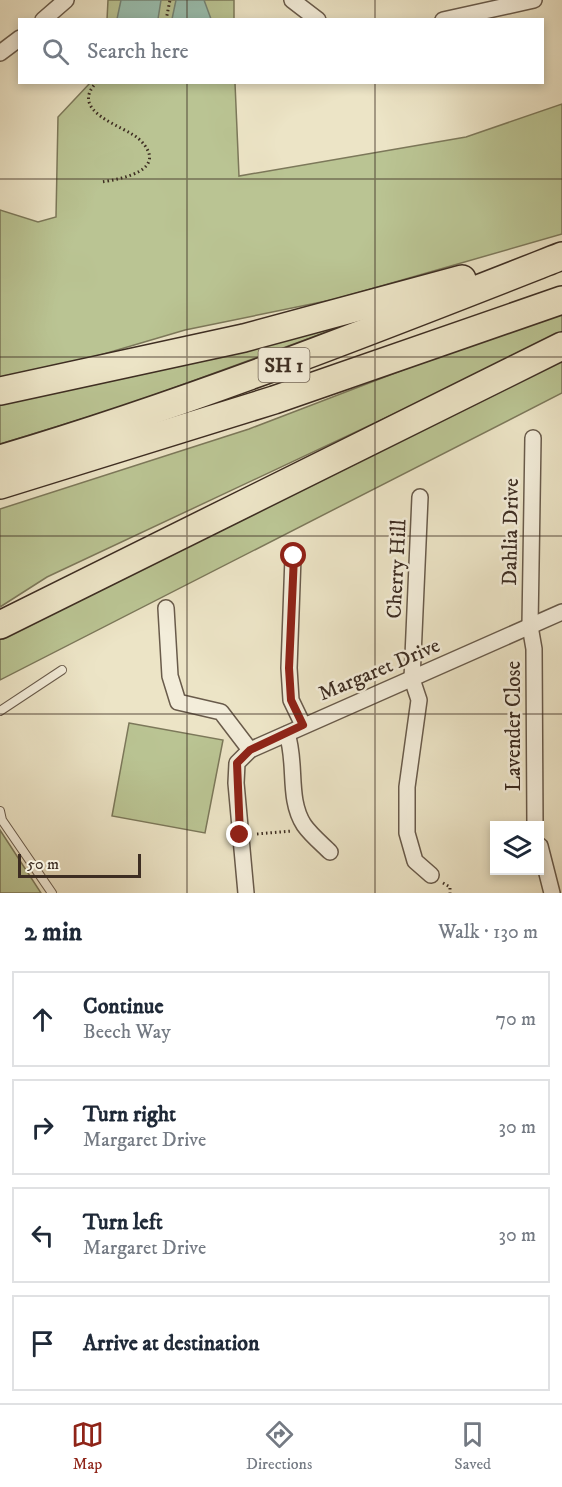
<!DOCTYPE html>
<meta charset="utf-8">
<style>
:root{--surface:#fff;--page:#f6f6f7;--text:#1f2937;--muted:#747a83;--line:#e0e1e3;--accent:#8f2418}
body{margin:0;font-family:"IM FELL DW Pica",serif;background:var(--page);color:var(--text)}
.controls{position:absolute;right:18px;bottom:18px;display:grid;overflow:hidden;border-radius:0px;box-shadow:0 3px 9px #0003}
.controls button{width:54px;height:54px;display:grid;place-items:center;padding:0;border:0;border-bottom:2px solid var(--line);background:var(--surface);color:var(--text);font:30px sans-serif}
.scale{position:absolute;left:18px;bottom:15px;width:123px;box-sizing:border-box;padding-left:6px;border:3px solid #3d2d22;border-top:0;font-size:16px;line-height:21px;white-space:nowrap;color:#3d2d22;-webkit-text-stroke:4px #f3edda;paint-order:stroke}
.stop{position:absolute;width:18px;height:18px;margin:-14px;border:4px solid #8f2418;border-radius:50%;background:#fff}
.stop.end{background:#8f2418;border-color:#fff;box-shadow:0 2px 6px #0008}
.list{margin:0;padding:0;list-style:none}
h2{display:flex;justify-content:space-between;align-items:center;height:78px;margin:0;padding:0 24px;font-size:26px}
h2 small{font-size:20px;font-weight:400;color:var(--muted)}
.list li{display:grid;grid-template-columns:39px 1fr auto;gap:18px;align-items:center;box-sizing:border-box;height:96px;margin:0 12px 12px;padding:0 12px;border:2px solid var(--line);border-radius:0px}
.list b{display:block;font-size:22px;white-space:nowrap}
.list p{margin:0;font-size:20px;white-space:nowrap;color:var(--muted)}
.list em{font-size:20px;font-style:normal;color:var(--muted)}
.icon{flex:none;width:33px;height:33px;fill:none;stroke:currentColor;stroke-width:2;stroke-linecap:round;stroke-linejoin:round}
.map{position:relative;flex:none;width:562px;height:893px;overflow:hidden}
.search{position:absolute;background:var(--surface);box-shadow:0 3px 9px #0003;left:18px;right:18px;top:18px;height:66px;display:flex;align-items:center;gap:15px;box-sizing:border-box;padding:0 21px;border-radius:0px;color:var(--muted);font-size:22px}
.sheet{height:510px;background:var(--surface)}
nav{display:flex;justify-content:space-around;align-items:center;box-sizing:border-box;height:84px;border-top:2px solid var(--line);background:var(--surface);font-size:16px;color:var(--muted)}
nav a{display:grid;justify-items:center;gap:3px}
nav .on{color:var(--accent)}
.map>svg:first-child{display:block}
.green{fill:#bac493;stroke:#7c785a;stroke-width:1.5}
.water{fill:#99bfb0;stroke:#748577;stroke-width:1.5}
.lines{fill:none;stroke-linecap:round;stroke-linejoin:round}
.service-casing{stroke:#695b4b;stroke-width:10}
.minor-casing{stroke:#695b4b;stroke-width:18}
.motorway-casing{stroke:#3d2d22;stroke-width:30}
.path{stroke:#3d2d22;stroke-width:3;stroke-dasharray:1.5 3;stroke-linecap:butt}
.service{stroke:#f3edda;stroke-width:8}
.minor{stroke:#f3edda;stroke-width:15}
.motorway{stroke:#ece4c6;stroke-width:27}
.route{stroke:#8f2418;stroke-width:8}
.grid{fill:none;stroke:#3d2d22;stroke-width:1.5;stroke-opacity:0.55}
.labels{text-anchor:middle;stroke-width:5;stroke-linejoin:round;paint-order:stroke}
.shield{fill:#f3edda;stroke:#746759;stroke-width:1.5}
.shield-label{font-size:20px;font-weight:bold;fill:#3d2d22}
.street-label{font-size:21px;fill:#3d2d22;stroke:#f3edda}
</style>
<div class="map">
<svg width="562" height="893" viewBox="0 0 562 893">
<rect width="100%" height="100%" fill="#ece4c6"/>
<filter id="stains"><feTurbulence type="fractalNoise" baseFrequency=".00333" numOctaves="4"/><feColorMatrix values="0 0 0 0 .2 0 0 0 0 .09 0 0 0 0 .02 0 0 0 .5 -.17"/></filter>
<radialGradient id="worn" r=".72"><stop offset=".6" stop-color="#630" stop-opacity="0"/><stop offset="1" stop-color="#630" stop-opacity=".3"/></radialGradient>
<g class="green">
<polygon points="108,0 234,0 234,19 107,20"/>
<polygon points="90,83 235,83 239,176 466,137 562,104 562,234 336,299 185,330 80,361 0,377 0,210 38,222 56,217 58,117"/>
<polygon points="562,309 562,335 47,577 0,607 0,509 249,429"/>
<polygon points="340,320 343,326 127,405 0,444 0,405 266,342"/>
<polygon points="562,353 562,393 0,680 0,634"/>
<polygon points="129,723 223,740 205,833 112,816"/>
<polygon points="0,830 41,893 0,893"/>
</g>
<g class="water">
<polygon points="121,0 161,0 158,19 117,19"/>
<polygon points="176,0 204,0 211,19 172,19"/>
</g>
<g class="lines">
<defs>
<g id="service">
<polyline points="0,711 62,670"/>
<polyline points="0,811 2,820 52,893"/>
</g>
<g id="minor">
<polyline points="292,0 318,20"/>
<polyline points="43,20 66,0"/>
<polyline points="443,20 534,0"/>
<polyline points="0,53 20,38"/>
<polyline points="533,438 530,626 534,649 535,826"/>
<polyline points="420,497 412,679 419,700 407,787 407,833 415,861 431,875"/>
<polyline points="293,557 289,668 291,700 303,725"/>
<polyline points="166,608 170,676 178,702 221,712 250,750"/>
<path d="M 287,734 C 297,763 287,799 304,825 C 311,835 322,844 330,852"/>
<polyline points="540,846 552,893"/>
<polyline points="246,893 236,783 237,763 250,750 562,612"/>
</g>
<g id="motorway">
<polyline points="0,391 244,338 462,279"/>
<path d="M 0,459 C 192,402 376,329 562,256"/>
<polyline points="0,485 274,400 562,300"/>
<polyline points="0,625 562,346"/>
</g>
</defs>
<use href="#service" class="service-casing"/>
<use href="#minor" class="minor-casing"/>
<use href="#motorway" class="motorway-casing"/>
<g class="path">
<polyline points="166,20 170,0"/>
<path d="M 97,82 C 67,112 125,126 139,139 C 171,170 122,179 101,182"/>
<polyline points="257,834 292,831"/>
<polyline points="443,883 450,887 450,893"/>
</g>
<use href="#service" class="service"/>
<use href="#minor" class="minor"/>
<use href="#motorway" class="motorway"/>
</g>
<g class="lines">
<polyline class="route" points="240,835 237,763 250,750 303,725 291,700 289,668 294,556"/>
</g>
<path class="grid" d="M 187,0 L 187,20M 375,0 L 375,20M 187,82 L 187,893M 375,82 L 375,893M 0,179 L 562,179M 0,357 L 562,357M 0,536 L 562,536M 0,714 L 562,714"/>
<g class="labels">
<rect class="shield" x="258.5" y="348" width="51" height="34" rx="4.5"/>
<g class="shield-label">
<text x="284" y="372">SH 1</text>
</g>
<g class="street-label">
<text transform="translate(510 532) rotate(-89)" y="7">Dahlia Drive</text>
<text transform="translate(396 569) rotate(-87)" y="7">Cherry Hill</text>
<text transform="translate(379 669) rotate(-23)" y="7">Margaret Drive</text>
<text transform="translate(513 726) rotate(-90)" y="7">Lavender Close</text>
</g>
</g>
<rect width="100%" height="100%" filter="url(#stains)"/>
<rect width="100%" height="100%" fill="url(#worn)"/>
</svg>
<div class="controls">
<button><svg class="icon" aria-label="layers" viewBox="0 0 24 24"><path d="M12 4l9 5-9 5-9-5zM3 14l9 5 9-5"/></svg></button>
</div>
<div class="scale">50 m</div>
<div class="stop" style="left:294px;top:556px"></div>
<div class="stop end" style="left:240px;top:835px"></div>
<div class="search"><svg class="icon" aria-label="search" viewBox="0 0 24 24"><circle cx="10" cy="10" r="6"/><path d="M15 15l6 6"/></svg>Search here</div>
</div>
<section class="sheet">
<h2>2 min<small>Walk · 130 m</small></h2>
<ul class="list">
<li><svg class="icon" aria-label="ahead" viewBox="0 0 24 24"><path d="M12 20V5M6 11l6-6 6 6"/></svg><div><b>Continue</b><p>Beech Way</p></div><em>70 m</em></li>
<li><svg class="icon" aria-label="right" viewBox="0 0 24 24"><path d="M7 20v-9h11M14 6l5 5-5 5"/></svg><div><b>Turn right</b><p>Margaret Drive</p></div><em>30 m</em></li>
<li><svg class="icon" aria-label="left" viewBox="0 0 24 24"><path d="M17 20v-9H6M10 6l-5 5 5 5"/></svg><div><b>Turn left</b><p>Margaret Drive</p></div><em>30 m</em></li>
<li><svg class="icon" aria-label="arrive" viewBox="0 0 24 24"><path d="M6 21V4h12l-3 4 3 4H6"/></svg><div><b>Arrive at destination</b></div></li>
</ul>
</section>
<nav>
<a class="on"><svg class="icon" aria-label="map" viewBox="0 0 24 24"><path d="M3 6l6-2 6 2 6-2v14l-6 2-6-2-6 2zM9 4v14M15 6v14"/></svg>Map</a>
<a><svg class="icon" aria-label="directions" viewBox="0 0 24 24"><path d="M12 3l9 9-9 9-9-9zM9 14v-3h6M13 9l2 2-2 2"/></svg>Directions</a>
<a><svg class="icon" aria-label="saved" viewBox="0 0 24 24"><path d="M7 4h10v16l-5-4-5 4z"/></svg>Saved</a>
</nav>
